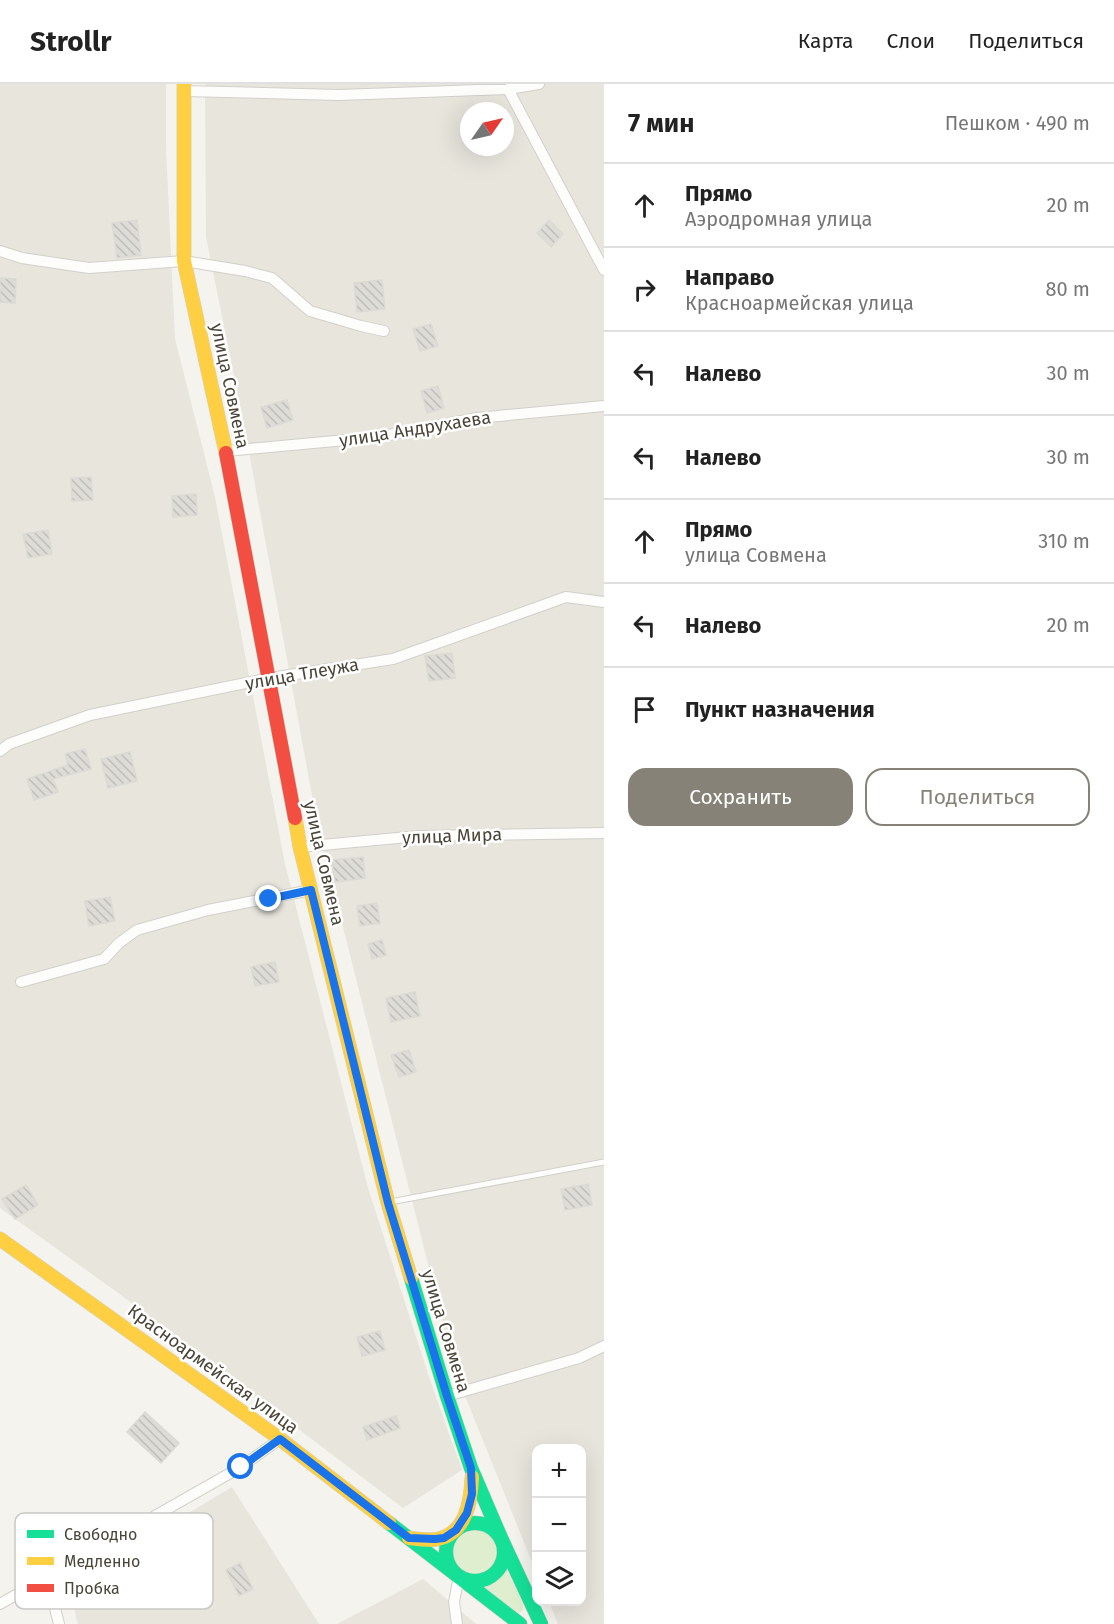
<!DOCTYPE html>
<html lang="ru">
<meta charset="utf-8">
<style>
:root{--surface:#fff;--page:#f2f2f2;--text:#222;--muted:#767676;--line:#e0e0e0;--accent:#868278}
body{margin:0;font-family:"Fira Sans",sans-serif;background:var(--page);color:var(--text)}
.controls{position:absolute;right:18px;bottom:18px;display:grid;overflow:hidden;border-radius:12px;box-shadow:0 6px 24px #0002}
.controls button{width:54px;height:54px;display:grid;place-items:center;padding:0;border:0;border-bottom:2px solid var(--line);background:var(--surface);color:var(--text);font:30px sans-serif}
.compass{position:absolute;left:460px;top:18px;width:54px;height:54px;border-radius:50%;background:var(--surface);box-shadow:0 6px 24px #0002;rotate:56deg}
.stop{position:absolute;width:18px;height:18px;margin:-14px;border:4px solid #1a73e8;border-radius:50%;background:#fff}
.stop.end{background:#1a73e8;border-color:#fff;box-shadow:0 2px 6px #0008}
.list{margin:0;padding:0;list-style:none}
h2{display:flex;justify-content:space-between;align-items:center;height:78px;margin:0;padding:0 24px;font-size:26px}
h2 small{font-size:20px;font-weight:400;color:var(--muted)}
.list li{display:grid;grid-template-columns:39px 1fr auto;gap:18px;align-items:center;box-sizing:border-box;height:84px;padding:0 24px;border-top:2px solid var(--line)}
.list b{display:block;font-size:22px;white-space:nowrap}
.list p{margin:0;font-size:20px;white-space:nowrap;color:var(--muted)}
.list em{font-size:20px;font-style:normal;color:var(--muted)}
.actions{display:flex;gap:12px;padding:18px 24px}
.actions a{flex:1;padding:14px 0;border:2px solid var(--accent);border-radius:18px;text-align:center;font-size:21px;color:var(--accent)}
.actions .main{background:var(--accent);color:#fff}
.icon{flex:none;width:33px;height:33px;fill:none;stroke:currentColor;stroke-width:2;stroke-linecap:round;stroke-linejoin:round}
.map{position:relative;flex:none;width:604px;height:1540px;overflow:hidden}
header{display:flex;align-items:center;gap:36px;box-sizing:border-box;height:84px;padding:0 30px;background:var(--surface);border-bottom:2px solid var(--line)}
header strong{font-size:28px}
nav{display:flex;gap:33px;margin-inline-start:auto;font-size:21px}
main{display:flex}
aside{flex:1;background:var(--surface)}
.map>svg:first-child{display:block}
.residential{fill:#e7e5dc;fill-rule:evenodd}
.grass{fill:#dfeecf}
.building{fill:url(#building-back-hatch);stroke:#dcdad4;stroke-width:1.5}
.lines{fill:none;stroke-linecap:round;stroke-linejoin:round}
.lane-casing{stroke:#d2d0cb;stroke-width:7}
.street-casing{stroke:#d2d0cb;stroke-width:12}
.fast-casing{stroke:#d2d0c5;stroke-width:15}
.slow-casing{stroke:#d2d0c5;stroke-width:15}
.jam-casing{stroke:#d2d0c5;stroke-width:15}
.lane{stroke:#fdfdfc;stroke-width:5}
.street{stroke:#fdfdfc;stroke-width:10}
.fast{stroke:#16e098;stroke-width:14}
.slow{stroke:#ffcf43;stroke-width:14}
.jam{stroke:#f24e42;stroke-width:14}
.route{stroke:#1a73e8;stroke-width:8}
.labels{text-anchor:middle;stroke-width:5;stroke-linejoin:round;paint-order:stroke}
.street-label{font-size:18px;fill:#4a4539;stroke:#fff}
.key{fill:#fff;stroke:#c9c7c4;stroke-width:1.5}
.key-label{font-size:16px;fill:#4a4539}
</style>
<header>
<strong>Strollr</strong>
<nav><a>Карта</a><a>Слои</a><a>Поделиться</a></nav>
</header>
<main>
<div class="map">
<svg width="604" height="1540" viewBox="0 0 604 1540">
<defs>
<pattern id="building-back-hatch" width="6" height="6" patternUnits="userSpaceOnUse" patternTransform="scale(1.5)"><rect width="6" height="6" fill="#dddcd6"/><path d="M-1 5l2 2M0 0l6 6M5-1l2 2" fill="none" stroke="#bfbeb8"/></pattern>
</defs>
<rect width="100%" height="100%" fill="#f4f3ee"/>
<g class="residential">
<polygon points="0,0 166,0 166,64 175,255 215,413 285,780 368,1104 429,1293 462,1386 403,1424 121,1211 0,1124"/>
<path d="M 205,0 L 604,0 L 604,1540 L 558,1540 L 549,1518 L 582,1518 L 582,1364 L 536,1364 L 536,1488 L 455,1287 L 318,744 L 244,341 L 206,153 ZM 469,27 L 505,27 L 505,63 L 469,63 Z"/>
<polygon points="232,1403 319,1540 78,1540 68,1501"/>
<polygon points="423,1495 476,1540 337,1540"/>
</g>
<g class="grass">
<circle cx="475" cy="1468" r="23"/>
<polygon points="505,1485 507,1486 523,1520 523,1526 519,1529 479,1500 497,1494"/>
</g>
<g class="building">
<polygon points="137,136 141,171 117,174 112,139"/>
<polygon points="549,136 563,150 551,163 537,149"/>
<polygon points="0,194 16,195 15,219 0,218"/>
<polygon points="382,196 385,225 357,228 354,199"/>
<polygon points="431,240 438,262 420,267 413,245"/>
<polygon points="438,302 444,324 427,329 421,307"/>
<polygon points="287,316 293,336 267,344 261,323"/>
<polygon points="91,393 93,416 72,417 71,394"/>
<polygon points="196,410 197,431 173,433 172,412"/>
<polygon points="48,446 52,470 28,474 23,450"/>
<polygon points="452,569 455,594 429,597 425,572"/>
<polygon points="85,665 91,685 53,695 58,708 34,716 27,695 68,681 65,670"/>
<polygon points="130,668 137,697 108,704 101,675"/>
<polygon points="363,773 365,794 335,798 332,776"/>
<polygon points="110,813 115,837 89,842 85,817"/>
<polygon points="377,819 380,839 360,842 357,822"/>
<polygon points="382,856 386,871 372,875 368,860"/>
<polygon points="275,878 279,898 255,902 251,883"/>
<polygon points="415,908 420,932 391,938 386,914"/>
<polygon points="409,966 416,988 399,993 391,971"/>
<polygon points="588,1100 592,1121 565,1126 561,1105"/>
<polygon points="26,1101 38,1121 15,1135 2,1115"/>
<polygon points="380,1247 385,1266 362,1272 357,1253"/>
<polygon points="145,1328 179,1359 161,1379 127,1348"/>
<polygon points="396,1332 400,1344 367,1356 363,1343"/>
<polygon points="240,1479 253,1505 239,1512 226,1486"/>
</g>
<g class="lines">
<defs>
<polyline id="lane" points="390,1118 604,1078"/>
<g id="street">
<polyline points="508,5 604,186"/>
<polyline points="184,7 339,11 508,5 539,0"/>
<polyline points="0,167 22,174 89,184 184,177 245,187 272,194 310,227 361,242 384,247"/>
<polyline points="226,367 378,353 477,334 604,322"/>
<polyline points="0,667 9,660 90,631 270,594 393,575 566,513 604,518"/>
<polyline points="300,763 419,752 604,749"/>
<polyline points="21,898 104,875 119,859 137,846 208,826 311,806"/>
<polyline points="447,1312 579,1274 604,1262"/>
<polyline points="47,1493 59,1540"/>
<polyline points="0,1520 241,1383 280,1355"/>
<polyline points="457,1540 454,1518 459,1492"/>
</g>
<g id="fast">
<polyline points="411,1194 447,1312 471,1384 501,1454 541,1540"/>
<polyline points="389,1439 520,1540"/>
<circle cx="475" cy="1468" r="29"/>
</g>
<g id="slow">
<polyline points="184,0 184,177 226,369"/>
<polyline points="295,734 300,763 388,1119 411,1194"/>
<polyline points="0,1155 280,1355 389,1439"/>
<path d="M 409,1454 C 418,1455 428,1457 438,1455 C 466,1449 471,1418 472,1393"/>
</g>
<polyline id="jam" points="226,369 295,734"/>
</defs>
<use href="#lane" class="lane-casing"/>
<use href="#street" class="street-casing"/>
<use href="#fast" class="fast-casing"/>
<use href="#slow" class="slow-casing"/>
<use href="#jam" class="jam-casing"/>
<use href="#lane" class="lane"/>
<use href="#street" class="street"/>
<use href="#fast" class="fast"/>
<use href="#slow" class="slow"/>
<use href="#jam" class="jam"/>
</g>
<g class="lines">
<polyline class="route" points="241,1383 280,1355 409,1454 435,1455 444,1454 456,1446 467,1429 472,1410 471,1384 447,1312 388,1119 311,806 269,815"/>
</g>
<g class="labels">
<g class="street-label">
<text transform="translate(230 302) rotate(78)" y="6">улица Совмена</text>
<text transform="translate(415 345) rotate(-9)" y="6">улица Андрухаева</text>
<text transform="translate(302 590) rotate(-10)" y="6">улица Тлеужа</text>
<text transform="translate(452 752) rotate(-2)" y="6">улица Мира</text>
<text transform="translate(324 779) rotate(77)" y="6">улица Совмена</text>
<text transform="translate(446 1247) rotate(73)" y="6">улица Совмена</text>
<text transform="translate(213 1285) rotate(36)" y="6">Красноармейская улица</text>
</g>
</g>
<rect x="15" y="1429" width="198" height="96" rx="9" class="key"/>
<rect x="27" y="1446" width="27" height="8" fill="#16e098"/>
<rect x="27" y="1473" width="27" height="8" fill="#ffcf43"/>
<rect x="27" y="1500" width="27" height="8" fill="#f24e42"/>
<g class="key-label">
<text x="64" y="1456">Свободно</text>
<text x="64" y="1483">Медленно</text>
<text x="64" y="1510">Пробка</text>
</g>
</svg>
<div class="controls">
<button>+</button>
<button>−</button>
<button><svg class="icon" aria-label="layers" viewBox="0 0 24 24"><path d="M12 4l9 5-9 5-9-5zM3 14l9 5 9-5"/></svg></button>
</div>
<svg class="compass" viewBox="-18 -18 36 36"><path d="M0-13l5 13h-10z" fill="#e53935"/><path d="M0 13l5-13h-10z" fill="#767676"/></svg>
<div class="stop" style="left:241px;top:1383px"></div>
<div class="stop end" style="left:269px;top:815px"></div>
</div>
<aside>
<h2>7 мин<small>Пешком · 490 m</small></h2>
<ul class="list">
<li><svg class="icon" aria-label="ahead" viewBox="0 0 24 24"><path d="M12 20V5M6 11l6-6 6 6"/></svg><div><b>Прямо</b><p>Аэродромная улица</p></div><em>20 m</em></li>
<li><svg class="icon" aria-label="right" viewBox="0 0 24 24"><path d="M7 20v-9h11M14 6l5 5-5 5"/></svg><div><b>Направо</b><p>Красноармейская улица</p></div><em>80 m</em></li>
<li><svg class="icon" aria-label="left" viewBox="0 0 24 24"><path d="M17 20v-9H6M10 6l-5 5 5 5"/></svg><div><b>Налево</b></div><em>30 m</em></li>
<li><svg class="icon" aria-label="left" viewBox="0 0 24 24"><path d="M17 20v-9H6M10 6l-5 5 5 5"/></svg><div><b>Налево</b></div><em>30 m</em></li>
<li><svg class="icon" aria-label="ahead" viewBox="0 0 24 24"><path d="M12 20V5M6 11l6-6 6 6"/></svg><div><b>Прямо</b><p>улица Совмена</p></div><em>310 m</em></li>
<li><svg class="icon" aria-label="left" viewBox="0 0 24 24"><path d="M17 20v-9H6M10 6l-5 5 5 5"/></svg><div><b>Налево</b></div><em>20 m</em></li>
<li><svg class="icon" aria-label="arrive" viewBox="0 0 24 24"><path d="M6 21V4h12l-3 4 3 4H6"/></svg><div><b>Пункт назначения</b></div></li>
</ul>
<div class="actions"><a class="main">Сохранить</a><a>Поделиться</a></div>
</aside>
</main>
